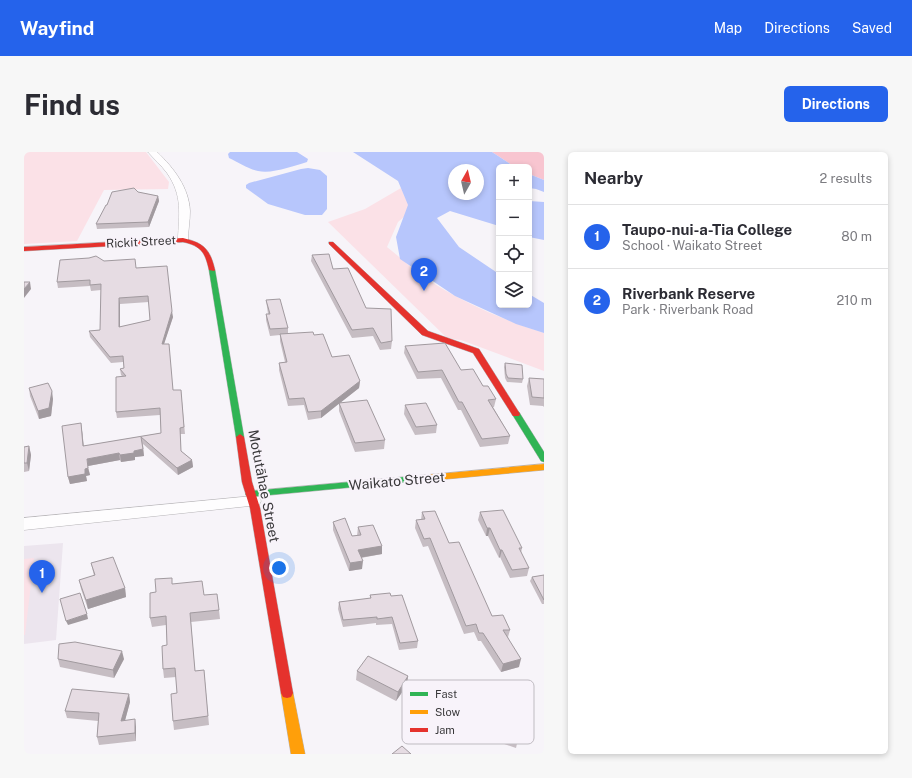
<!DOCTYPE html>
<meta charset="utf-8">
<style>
:root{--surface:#fff;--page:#f7f7f7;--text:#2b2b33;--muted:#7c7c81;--line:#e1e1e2;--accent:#2563eb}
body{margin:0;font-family:"Public Sans",sans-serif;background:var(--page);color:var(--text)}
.controls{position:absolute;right:12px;top:12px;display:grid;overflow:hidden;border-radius:6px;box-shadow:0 2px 6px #0003}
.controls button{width:36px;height:36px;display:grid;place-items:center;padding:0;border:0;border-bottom:1px solid var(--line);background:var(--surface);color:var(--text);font:20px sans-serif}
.compass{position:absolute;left:424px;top:12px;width:36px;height:36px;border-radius:50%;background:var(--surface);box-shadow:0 2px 6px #0003;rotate:8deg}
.you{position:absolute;left:255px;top:416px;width:14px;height:14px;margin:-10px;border:3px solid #fff;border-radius:50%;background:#1a73e8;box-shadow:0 0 0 6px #1a73e833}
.badge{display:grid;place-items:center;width:26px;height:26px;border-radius:50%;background:var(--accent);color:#fff;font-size:13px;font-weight:700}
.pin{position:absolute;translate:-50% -33px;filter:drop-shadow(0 1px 2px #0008)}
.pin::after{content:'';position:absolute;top:21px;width:14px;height:12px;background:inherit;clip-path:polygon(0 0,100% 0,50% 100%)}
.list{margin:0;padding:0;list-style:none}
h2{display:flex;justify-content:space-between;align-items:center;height:52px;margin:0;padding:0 16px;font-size:17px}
h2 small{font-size:13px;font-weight:400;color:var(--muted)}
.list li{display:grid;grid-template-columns:26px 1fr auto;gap:12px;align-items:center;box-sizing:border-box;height:64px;padding:0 16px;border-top:1px solid var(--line)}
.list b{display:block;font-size:15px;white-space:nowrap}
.list p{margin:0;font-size:13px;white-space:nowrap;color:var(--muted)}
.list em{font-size:13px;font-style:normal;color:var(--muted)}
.icon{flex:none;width:22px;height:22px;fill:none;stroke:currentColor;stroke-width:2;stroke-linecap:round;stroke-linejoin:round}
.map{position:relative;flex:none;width:520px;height:602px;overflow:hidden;border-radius:6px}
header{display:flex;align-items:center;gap:24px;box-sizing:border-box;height:56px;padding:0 20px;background:var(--accent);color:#fff}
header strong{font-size:19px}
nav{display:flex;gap:22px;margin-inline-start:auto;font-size:14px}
.intro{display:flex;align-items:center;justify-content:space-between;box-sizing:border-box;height:96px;padding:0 24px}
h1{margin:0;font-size:28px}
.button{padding:10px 18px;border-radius:6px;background:var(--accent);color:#fff;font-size:14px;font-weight:700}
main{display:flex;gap:24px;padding:0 24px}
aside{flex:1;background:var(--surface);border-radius:6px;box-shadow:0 2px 6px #0003}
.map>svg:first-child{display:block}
.built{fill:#ece5ee}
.green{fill:#fbe1e7}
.forest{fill:#f8c5d0}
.water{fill:#b7c6fc;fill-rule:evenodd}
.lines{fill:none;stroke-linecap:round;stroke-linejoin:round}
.street-casing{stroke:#b6b4b7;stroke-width:1}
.fast-casing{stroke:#b6b4b7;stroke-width:1}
.slow-casing{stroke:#b6b4b7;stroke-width:1}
.jam-casing{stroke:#b6b4b7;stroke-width:1}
.street{fill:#fefdfe;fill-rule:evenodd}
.fast{fill:#30b455;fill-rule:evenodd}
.slow{fill:#ff9f0a;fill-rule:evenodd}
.jam{fill:#e5322d;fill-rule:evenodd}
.wall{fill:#c6bdc3;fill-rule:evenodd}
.shaded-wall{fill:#a19a9f}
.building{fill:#e6dce3;stroke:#a19a9f;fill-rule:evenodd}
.labels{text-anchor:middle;stroke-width:4;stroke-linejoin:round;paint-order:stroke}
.far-street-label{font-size:12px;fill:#3a393b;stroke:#f8f3fa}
.street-label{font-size:14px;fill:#3a393b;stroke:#f8f3fa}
.key{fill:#f8f3fa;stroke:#bfbbc1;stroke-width:1}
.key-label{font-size:11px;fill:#3a393b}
</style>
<header>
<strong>Wayfind</strong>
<nav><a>Map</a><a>Directions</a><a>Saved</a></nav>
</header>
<div class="intro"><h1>Find us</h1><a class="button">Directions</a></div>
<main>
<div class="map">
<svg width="520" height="602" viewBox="0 0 520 602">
<rect width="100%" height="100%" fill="#f7f4f9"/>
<polygon class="built" points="39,391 32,488 0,492 0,394"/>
<g class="green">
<polygon points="0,0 122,0 145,30 144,37 80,38 53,89 0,92"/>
<path d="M 377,36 L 387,59 L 374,70 L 363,95 C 376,105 388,117 401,126 C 438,150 479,168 520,181 L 520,219 L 437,188 L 424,187 L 304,70 L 341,57 Z"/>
<polygon points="10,406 1,483 0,483 0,407"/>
</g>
<polygon class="forest" points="468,0 520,0 520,28 505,22 505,15 491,15"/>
<g class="water">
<path d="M 206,0 L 273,0 L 284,7 L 283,10 C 269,14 249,22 234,19 C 224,17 214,10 205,6 L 204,2 Z"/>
<path d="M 329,0 L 468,0 L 491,15 L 475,15 L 475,34 L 473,36 L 473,39 L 475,40 L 475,74 L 426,59 L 413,66 L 435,95 L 475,122 L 475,153 L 505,153 L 505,142 L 520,151 L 520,181 L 492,172 L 431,144 L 376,107 L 372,85 L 384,53 L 374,29 ZM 430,18 L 454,18 L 454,42 L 430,42 Z"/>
<polygon points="284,16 296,18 303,24 303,57 298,63 281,63 244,52 222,36 222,33 225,31 277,17"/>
<polygon points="505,22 520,28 520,40 512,37 505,36"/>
<polygon points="505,49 520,50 520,88 505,85"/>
</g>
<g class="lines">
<defs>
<g id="street">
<path d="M 124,0 L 133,0 C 150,16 165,36 166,59 C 166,69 164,79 164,88 L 163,90 L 155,90 L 154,88 C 155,62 159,44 143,21 C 137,13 130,7 124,0 Z"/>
<polygon points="229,344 235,345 237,349 235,353 0,378 0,366"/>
</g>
<g id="fast">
<polygon points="188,116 191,118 220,285 216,288 212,285 185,118"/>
<polygon points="492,259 495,260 520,300 520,310 517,309 488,262"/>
<polygon points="402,323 405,324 407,326 405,328 226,345 221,342 226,339"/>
</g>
<g id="slow">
<polygon points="520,312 520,318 402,329 397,326 402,323"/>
<polygon points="263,536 267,537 269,541 281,602 267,602 257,541 259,537"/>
</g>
<g id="jam">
<path d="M 159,86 C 180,91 186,97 191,118 L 190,119 L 185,118 C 181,100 177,94 159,90 L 0,99 L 0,95 Z"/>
<polygon points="305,90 309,90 404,179 455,197 496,262 495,264 489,264 449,201 398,183 305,92"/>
<polygon points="216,282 220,285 228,330 236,356 269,541 267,545 263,546 259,545 257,541 226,356 218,330 212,285"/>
</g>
</defs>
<use href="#street" class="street-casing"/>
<use href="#fast" class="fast-casing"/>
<use href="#slow" class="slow-casing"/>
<use href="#jam" class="jam-casing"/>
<use href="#street" class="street"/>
<use href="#fast" class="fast"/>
<use href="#slow" class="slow"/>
<use href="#jam" class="jam"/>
</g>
<g class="wall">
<polygon points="114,40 134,44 135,49 125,75 73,77 72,72 83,53"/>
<polygon points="288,103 309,117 342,156 368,189 367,197 356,198 349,184 328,186 287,109"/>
<path d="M 80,109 L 112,116 L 149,165 L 140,192 L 149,238 L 157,238 L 161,282 L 156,282 L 157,299 L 168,308 L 169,315 L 154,323 L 119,292 L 120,304 L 111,305 L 111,308 L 97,310 L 96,308 L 64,314 L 66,323 L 62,324 L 63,329 L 46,332 L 44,325 L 57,271 L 60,294 L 137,281 L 136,263 L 93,266 L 92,260 L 98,224 L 97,223 L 96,217 L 100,216 L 99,210 L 87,211 L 66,185 L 65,179 L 76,178 L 77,138 L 67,139 L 66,134 L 34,136 L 33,130 ZM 125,150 L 126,168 L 96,175 L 96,152 Z"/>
<polygon points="242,148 264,176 264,182 290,183 308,205 336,229 335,236 317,250 361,288 360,297 331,300 315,259 315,251 297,266 284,268 280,253 264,254 255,218 255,211 261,210 256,189 256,183 246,184 242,168 242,162 244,162"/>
<polygon points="381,194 437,218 459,234 472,247 470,255 469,255 486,284 484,292 456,295 437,258 434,258 417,226 393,227 380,201"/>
<polygon points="481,211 499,227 498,231 483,230 481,226 480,215"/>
<polygon points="505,226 520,227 520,255 519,254 506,253 503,234"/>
<polygon points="5,236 29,247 27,264 15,267 6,244"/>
<polygon points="381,253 413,273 412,281 391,283 380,262"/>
<polygon points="5,294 7,303 5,319 0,320 0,295"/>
<polygon points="398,360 425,391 468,464 486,478 484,485 495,515 477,520 457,489 454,489 450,480 440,482 404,394 399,395 391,376 392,368 397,368"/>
<polygon points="456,360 498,396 497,401 505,416 503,424 486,426 476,405 475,406 464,384 462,384 454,368"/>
<polygon points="309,370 328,384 333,384 334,375 358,394 358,402 337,406 338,417 325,419 309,378"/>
<polygon points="67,411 101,436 102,445 64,457 57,437 55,428 70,424"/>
<polygon points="520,423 520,452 518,452 506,429 508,425"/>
<polygon points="149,432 180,443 195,458 196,467 167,470 171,519 180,518 185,573 150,578 149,569 153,541 152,525 140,526 139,517 143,493 142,473 128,475 126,466 132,440"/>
<polygon points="346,443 367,444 394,489 393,496 375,498 368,472 352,473 352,471 319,475 314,457 315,450 346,447"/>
<polygon points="34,507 100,507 90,526 36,515"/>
<polygon points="333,519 384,524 383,533 372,549 332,528"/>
<polygon points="105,542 106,550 101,568 112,575 112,589 75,593 73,585 74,569 43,566 41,559"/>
<polygon points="456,574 494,587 492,596 454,583"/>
</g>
<g class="shaded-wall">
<polygon points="134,44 135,49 125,75 124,70"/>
<polygon points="6,130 7,137 0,146 0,137"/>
<polygon points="95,146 96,152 96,181 95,175"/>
<polygon points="148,159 149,165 138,198 138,192"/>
<polygon points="336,229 335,236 297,266 297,259"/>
<polygon points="28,239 29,247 27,264 15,267 14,259"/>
<polygon points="57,271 58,278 60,301 59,294"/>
<polygon points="5,294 7,303 5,319 3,311"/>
<polygon points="119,297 120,304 111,305 111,308 97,310 96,303 110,299"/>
<polygon points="95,301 96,308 64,314 63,307"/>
<polygon points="168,308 169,315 154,323 153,316"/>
<polygon points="64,316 66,323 62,324 63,329 46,332 44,325 61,317"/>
<polygon points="463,376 466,376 464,384 462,384"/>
<polygon points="358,394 358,402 334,406 334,398"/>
<polygon points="476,398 478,398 476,405 475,406"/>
<polygon points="339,409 338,417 325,419 326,411"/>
<polygon points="101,436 102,445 64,457 62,448"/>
<polygon points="63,462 64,467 44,473 42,469"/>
<polygon points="98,499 100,507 90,526 89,518"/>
<polygon points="497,507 495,515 477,520 479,512"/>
<polygon points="384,524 383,533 372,549 374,540"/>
<polygon points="105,542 106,550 99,576 97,569"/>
<polygon points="111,567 112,575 112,589 111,581"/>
</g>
<g class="building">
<polygon points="110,36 114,40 134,44 124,70 72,72 82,53 83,53 88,40"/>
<polygon points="305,102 309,117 324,116 342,156 367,157 368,189 357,191 349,176 328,178 288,103"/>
<path d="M 72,104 L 80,109 L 111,107 L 112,116 L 143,114 L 148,159 L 138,192 L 145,192 L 149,238 L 157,238 L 160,275 L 156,276 L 157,299 L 168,308 L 153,316 L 117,285 L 119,297 L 110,299 L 110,301 L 96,303 L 95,301 L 63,307 L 64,316 L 61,317 L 61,322 L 44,325 L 38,274 L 57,271 L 59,294 L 137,281 L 136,256 L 92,260 L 92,225 L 102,224 L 96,217 L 100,216 L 99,204 L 86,205 L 65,179 L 76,178 L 77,132 L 66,133 L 66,128 L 33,130 L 36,108 L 65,106 ZM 124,144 L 126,168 L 95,175 L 95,146 Z"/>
<polygon points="0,130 6,130 0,137"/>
<polygon points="256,147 264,176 246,177 242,162 246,162 242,148"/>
<polygon points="289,180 290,183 299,182 308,205 325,203 336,229 297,259 284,260 280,246 265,247 255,211 263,210 256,182"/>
<polygon points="421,191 437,218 449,217 459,234 464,234 472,247 464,248 486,284 458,287 438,250 435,250 418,218 394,220 381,194"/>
<polygon points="481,211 498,213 499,227 484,226 482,222"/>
<polygon points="505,226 520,227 520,246 508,245"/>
<polygon points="24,231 28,239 25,256 14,259 5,236"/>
<polygon points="343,248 361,288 331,291 315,251"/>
<polygon points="402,251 413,273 392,275 381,253"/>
<polygon points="5,294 3,311 0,311 0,295"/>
<polygon points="479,358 498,396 495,396 505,416 488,418 478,398 476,398 466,376 463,376 456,360"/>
<polygon points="411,359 425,391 435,390 468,464 479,463 486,478 479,478 497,507 479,512 459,481 455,481 452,472 442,474 406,386 400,387 392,368 401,367 398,360"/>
<polygon points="321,366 328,384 337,383 334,375 349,373 358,394 334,398 339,409 326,411 309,370"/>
<polygon points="89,405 101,436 62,448 55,428 71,423 67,411"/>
<polygon points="520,423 520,448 508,425"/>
<polygon points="148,426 148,432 178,429 180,443 193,442 195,458 166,461 171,519 180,518 184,564 149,569 147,542 153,541 151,516 139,517 138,494 143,493 142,464 126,466 126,441 132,440 131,427"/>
<polygon points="56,441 63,462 42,469 36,447"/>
<polygon points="366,441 367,444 378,443 394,489 376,491 368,465 353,467 353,465 319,468 315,450 347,446 346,443"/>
<polygon points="51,490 98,499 89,518 34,507 35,492"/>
<polygon points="344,504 384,524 374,540 333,519"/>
<polygon points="48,537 105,542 97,569 111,567 111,581 73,585 75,561 41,559"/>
<polygon points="378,594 387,602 368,602"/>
</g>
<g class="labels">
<g class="far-street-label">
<text transform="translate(117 90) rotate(-3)" y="4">Rickit Street</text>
</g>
<g class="street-label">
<text transform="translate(373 329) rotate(-5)" y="5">Waikato Street</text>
<text transform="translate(240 334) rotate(79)" y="5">Motutāhae Street</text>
</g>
</g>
<rect x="378" y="528" width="132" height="64" rx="6" class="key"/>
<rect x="386" y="540" width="18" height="4" fill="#30b455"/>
<rect x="386" y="558" width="18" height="4" fill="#ff9f0a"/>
<rect x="386" y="576" width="18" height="4" fill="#e5322d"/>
<g class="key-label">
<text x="411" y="546">Fast</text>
<text x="411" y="564">Slow</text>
<text x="411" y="582">Jam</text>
</g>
</svg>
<div class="controls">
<button>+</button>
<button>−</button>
<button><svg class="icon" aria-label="locate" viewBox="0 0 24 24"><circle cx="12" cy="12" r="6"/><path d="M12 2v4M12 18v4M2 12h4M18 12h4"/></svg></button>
<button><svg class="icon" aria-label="layers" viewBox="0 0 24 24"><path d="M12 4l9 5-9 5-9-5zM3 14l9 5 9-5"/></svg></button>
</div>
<svg class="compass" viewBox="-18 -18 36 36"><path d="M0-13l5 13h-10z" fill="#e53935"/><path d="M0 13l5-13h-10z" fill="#7c7c81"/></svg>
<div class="you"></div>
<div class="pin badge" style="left:18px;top:441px">1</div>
<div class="pin badge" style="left:400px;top:139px">2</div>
</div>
<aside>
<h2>Nearby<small>2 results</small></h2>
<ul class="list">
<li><span class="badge">1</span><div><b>Taupo-nui-a-Tia College</b><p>School · Waikato Street</p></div><em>80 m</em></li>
<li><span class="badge">2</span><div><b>Riverbank Reserve</b><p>Park · Riverbank Road</p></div><em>210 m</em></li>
</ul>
</aside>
</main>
